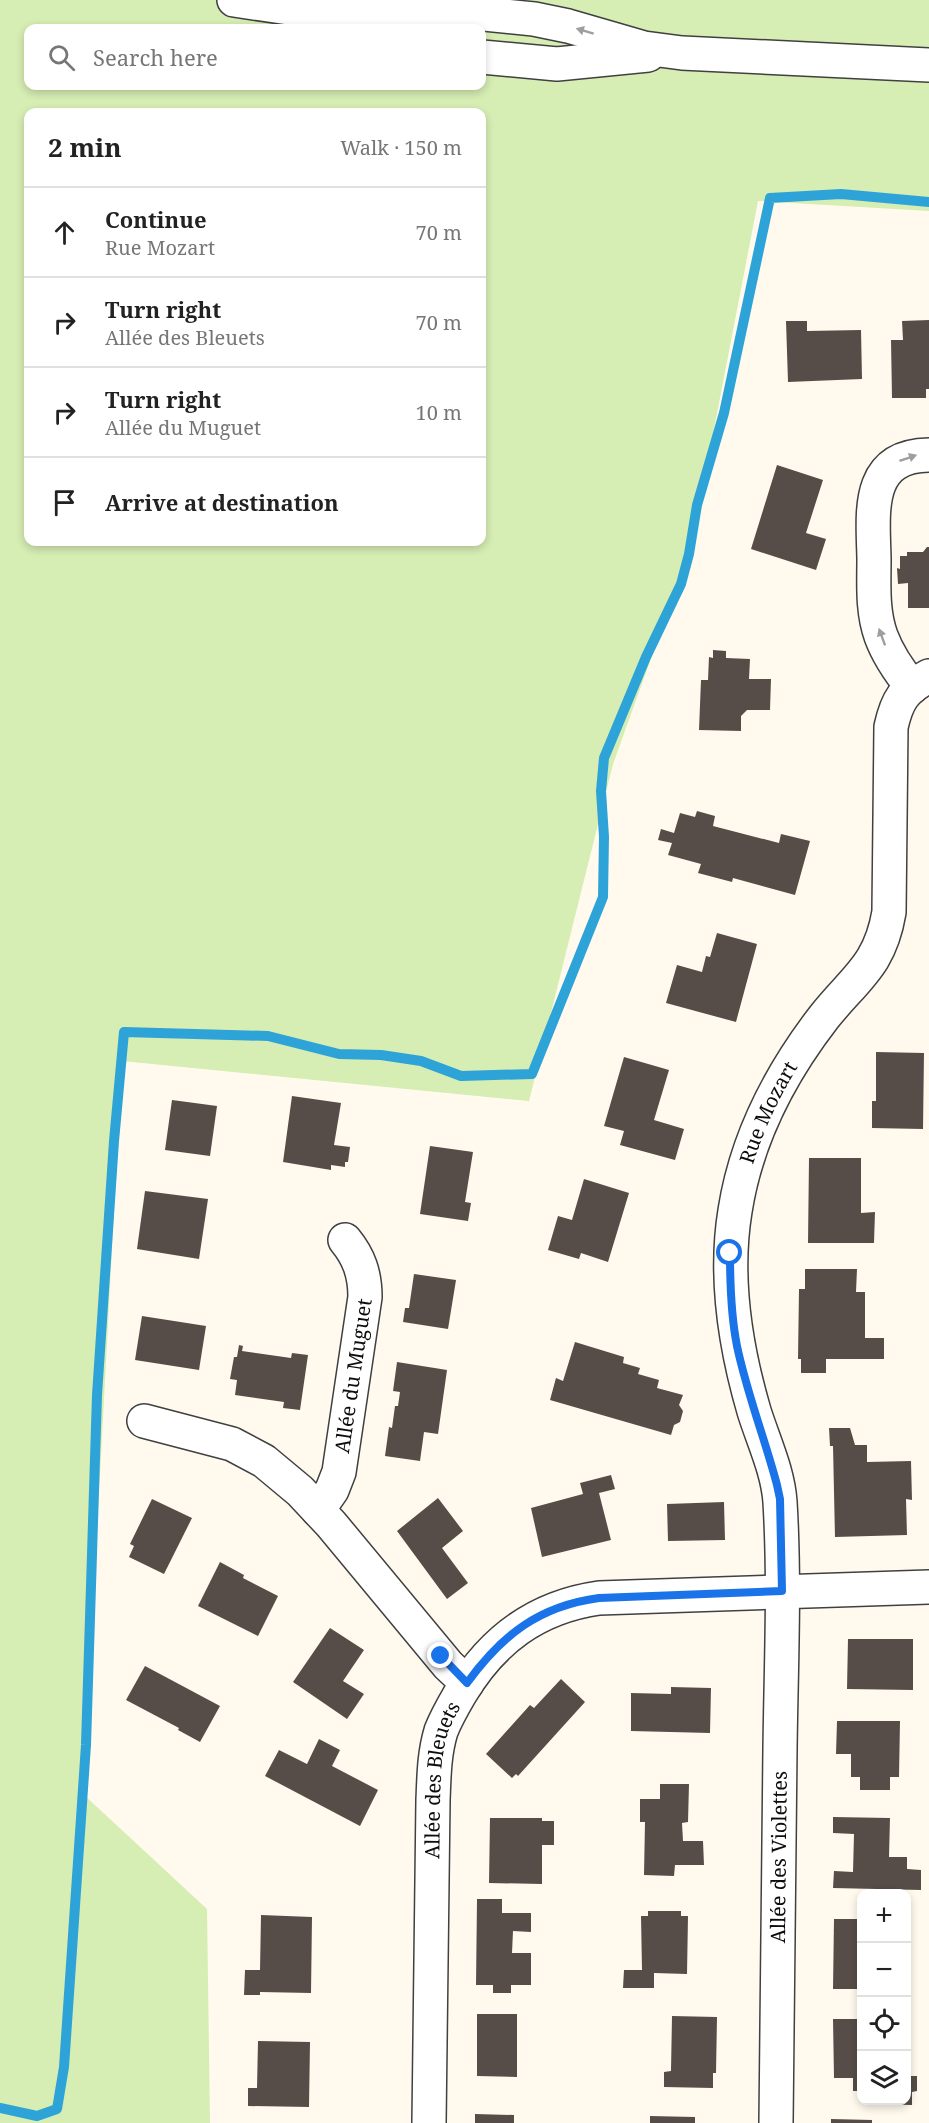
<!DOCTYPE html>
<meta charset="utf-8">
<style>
:root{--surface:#fff;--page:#f2f2f2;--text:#222;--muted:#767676;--line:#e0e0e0}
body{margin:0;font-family:"Noto Serif",serif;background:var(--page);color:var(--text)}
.controls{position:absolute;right:18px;bottom:18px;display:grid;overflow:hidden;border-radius:12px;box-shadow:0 3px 9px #0003}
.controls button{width:54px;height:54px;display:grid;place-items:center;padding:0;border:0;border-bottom:2px solid var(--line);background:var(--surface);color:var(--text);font:30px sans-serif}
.stop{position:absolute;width:18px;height:18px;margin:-14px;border:4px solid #1a73e8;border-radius:50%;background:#fff}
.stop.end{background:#1a73e8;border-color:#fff;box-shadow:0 2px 6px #0008}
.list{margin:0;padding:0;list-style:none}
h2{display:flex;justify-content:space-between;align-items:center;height:78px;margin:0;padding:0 24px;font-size:26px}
h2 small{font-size:20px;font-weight:400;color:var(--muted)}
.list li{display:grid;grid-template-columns:39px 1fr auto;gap:18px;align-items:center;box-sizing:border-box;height:90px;padding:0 24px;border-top:2px solid var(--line)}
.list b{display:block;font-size:22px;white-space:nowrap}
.list p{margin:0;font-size:20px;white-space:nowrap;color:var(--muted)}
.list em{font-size:20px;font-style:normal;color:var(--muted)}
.icon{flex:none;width:33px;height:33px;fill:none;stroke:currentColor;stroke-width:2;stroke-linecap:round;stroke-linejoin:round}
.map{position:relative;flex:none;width:929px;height:2123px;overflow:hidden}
.search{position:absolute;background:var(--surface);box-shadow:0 3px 9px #0003;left:24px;top:24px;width:462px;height:66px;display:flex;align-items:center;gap:15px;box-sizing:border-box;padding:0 21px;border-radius:12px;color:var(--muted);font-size:22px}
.panel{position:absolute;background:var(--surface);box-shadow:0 3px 9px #0003;left:24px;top:108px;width:462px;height:438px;border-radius:12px}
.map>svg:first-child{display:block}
.green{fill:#d6edb3;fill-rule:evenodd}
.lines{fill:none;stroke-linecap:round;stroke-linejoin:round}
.stream{stroke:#2ea3d8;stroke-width:10}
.building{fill:#564d48}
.street-casing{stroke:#404040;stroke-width:36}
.street{stroke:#fff;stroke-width:33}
.oneway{fill:#9e9e9e}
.route{stroke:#1a73e8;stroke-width:8}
.labels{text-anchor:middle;stroke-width:6;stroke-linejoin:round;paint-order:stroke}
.street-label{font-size:20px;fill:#0d0d0d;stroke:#fff}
</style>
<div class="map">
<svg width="929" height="2123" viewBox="0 0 929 2123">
<rect width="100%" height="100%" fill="#fffaed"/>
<path class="green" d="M 0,0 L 929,0 L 929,211 L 758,201 L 691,548 L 613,764 L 529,1101 L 122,1061 L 83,1794 L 207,1909 L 210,2123 L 0,2123 ZM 28,28 L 482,28 L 482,86 L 28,86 ZM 28,112 L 482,112 L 482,542 L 28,542 Z"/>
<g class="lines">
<polyline class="stream" points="0,2108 37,2116 57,2109 64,2067 86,1745 97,1395 114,1141 124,1032 268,1036 339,1054 381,1055 421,1061 461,1076 532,1074 603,897 604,837 601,791 604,758 646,657 681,584 689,554 697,505 724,413 770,198 841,194 929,202"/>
</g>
<g class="building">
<polygon points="929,320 929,389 926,389 926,398 892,398 891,340 903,340 902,321"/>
<polygon points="786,321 807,321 807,331 861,330 862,379 788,382"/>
<polygon points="777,465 823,480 806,533 826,539 816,570 751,549"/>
<polygon points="927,547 929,547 929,608 908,608 908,583 898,584 897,568 900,569 900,556 907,556 907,552 923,552"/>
<polygon points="713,650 726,651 726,658 750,659 749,679 771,679 770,710 747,710 741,716 741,731 699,730 701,680 708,680 709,657 713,658"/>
<polygon points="697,811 715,816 713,826 779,843 781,834 810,841 795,895 733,878 732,882 698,873 701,864 668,855 672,843 658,840 661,829 674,833 680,813 695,817"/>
<polygon points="717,933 757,944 736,1022 666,1003 677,965 702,972 706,956 710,957"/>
<polygon points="876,1052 924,1053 923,1129 872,1128 872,1101 876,1101"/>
<polygon points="624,1057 669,1070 654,1120 684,1129 675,1160 620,1145 624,1131 604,1126"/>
<polygon points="292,1096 341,1103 334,1145 350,1147 348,1162 345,1162 345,1167 331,1165 331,1170 283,1162"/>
<polygon points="172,1100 217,1106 210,1156 165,1150"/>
<polygon points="430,1146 473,1152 465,1202 471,1203 468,1221 420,1214"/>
<polygon points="809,1158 861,1158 861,1213 875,1212 874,1243 808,1243"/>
<polygon points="584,1179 629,1193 608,1262 581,1253 579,1259 548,1250 558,1216 572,1220"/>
<polygon points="145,1191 208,1199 199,1259 137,1249"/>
<polygon points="805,1269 857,1269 856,1292 865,1292 865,1338 884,1338 884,1359 826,1359 826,1373 801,1373 801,1359 798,1359 799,1289 805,1289"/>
<polygon points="414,1274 456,1280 448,1329 403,1322 405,1308 409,1308"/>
<polygon points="142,1316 206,1326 199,1370 135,1360"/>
<polygon points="575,1342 624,1357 623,1363 640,1368 638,1374 659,1380 657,1388 683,1395 679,1405 683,1411 680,1422 674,1425 671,1435 550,1400 556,1378 563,1381"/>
<polygon points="239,1345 243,1346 242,1351 291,1358 292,1353 308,1355 300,1410 283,1408 284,1402 235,1395 237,1380 230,1379 234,1357 237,1357"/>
<polygon points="397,1362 447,1370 438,1434 424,1432 420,1461 385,1456 389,1427 392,1428 395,1406 398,1406 400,1392 393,1391"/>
<polygon points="829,1428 850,1428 855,1445 867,1445 867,1462 911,1461 912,1500 906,1499 907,1535 835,1537 833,1446 830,1446"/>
<polygon points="611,1475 615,1489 599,1493 611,1540 542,1557 531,1508 583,1494 580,1483"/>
<polygon points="438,1498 463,1531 442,1548 468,1583 447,1599 397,1531"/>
<polygon points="152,1499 192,1518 164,1574 129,1557 134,1546 130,1544"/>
<polygon points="724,1502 725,1540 668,1541 667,1504"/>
<polygon points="220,1562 244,1575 243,1578 278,1596 258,1636 198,1606"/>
<polygon points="330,1628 364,1650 343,1681 364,1694 347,1719 293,1682"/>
<polygon points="848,1639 913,1639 913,1690 847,1689"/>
<polygon points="145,1666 220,1706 200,1742 178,1730 179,1728 126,1700"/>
<polygon points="561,1679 585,1702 518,1776 516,1774 512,1778 486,1754 530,1705 534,1708"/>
<polygon points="671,1687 711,1688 710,1733 631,1731 631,1693 671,1694"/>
<polygon points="837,1721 900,1721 899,1777 890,1777 890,1790 860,1790 860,1777 851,1777 851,1754 836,1754"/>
<polygon points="319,1739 340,1750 332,1766 378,1790 360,1826 265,1776 279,1750 307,1764"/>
<polygon points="660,1784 689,1784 688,1822 682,1823 683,1841 703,1841 704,1865 675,1865 674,1876 644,1875 645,1822 640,1822 640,1799 660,1799"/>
<polygon points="833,1817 890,1818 889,1857 907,1857 907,1869 921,1870 921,1890 833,1888 834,1871 853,1872 854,1834 833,1833"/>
<polygon points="490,1818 542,1818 542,1821 554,1821 554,1845 542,1845 542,1884 489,1883"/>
<polygon points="477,1899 502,1899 502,1913 531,1913 531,1932 513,1931 512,1953 531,1953 531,1985 511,1985 511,1993 493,1993 493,1985 476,1985"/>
<polygon points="648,1911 681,1911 681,1916 688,1916 687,1974 654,1973 654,1988 623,1988 624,1970 642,1970 641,1916 648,1916"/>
<polygon points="261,1915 312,1917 311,1993 260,1992 260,1995 244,1995 245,1970 260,1970"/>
<polygon points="834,1919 862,1919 862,1989 833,1989"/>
<polygon points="477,2014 517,2014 517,2077 477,2076"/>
<polygon points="672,2016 717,2017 716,2073 713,2073 713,2088 664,2087 664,2072 671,2071"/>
<polygon points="833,2019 862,2019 862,2091 853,2091 853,2078 834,2078"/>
<polygon points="258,2041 310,2042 309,2107 248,2106 248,2088 257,2088"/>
<polygon points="906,2076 917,2076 917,2091 912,2092 912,2105 864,2104 864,2100 906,2100"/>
<polygon points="475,2114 514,2115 514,2123 475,2123"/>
<polygon points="650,2116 695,2117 695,2123 650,2123"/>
<polygon points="831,2119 872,2120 872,2123 831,2123"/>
</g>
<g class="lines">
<defs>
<g id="street">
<polyline points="234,0 336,15 425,8 534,19 568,26 644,48 682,53 929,65"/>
<polyline points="482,57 557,64 648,55"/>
<path d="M 912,687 C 899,671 888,655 881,636 C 872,611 874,584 874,559 C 873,512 865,456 929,455"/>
<polyline points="144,1421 232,1444 264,1461 300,1491 331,1524 448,1665 467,1683"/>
<path id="s1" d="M 318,1510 L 332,1490 L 339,1472 L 365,1297 C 365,1274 359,1257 345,1240"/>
<path id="s2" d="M 429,2123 L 433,1800 C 434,1777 434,1754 441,1731 C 446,1718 453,1706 460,1694 C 492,1640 536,1607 599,1598 L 929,1587"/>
<path id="s3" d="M 776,2123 C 777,1998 779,1874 780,1749 C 781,1667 785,1584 780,1502 C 778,1471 763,1440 754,1411 C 735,1346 724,1278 735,1211 C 746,1140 780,1074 824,1017 C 855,978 880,966 889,912 L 891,727 C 897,700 904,689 929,676"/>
</g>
</defs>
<use href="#street" class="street-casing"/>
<use href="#street" class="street"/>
</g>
<defs><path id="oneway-solid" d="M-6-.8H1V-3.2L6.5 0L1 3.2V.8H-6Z" transform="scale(1.5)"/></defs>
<g class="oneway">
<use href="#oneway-solid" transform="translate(585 31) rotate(-163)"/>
<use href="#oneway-solid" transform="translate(908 458) rotate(-19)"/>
<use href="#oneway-solid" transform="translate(882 637) rotate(-110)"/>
</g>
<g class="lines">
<path class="route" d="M 441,1656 L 467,1683 C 502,1635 539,1606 599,1598 L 782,1591 L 780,1499 L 777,1485 C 765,1439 747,1394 737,1346 C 731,1316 730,1284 730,1253"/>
</g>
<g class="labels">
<g class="street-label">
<text dy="7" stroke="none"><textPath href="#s3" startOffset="1023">Rue Mozart</textPath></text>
<text dy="7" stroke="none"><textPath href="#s1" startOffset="141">Allée du Muguet</textPath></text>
<text dy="7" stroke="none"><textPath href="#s2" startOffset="344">Allée des Bleuets</textPath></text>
<text dy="7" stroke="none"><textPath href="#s3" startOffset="266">Allée des Violettes</textPath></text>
</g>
</g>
</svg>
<div class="controls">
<button>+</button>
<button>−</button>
<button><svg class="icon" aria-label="locate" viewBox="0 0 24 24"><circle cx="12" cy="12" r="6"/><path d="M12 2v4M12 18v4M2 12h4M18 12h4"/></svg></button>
<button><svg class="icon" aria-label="layers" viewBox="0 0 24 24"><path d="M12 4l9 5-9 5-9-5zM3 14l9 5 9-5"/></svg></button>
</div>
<div class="stop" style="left:730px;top:1253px"></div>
<div class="stop end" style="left:441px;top:1656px"></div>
<div class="search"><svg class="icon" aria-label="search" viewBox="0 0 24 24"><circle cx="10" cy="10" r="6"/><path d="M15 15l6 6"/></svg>Search here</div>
<section class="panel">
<h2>2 min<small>Walk · 150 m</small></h2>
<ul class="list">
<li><svg class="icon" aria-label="ahead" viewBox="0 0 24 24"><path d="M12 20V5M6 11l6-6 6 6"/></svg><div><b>Continue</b><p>Rue Mozart</p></div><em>70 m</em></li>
<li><svg class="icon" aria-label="right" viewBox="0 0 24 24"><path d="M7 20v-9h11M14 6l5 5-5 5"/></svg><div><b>Turn right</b><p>Allée des Bleuets</p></div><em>70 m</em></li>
<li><svg class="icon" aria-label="right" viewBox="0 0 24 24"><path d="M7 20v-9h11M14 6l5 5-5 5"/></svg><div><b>Turn right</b><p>Allée du Muguet</p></div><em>10 m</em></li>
<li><svg class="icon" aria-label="arrive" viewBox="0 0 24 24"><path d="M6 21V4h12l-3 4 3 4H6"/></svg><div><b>Arrive at destination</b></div></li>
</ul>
</section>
</div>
